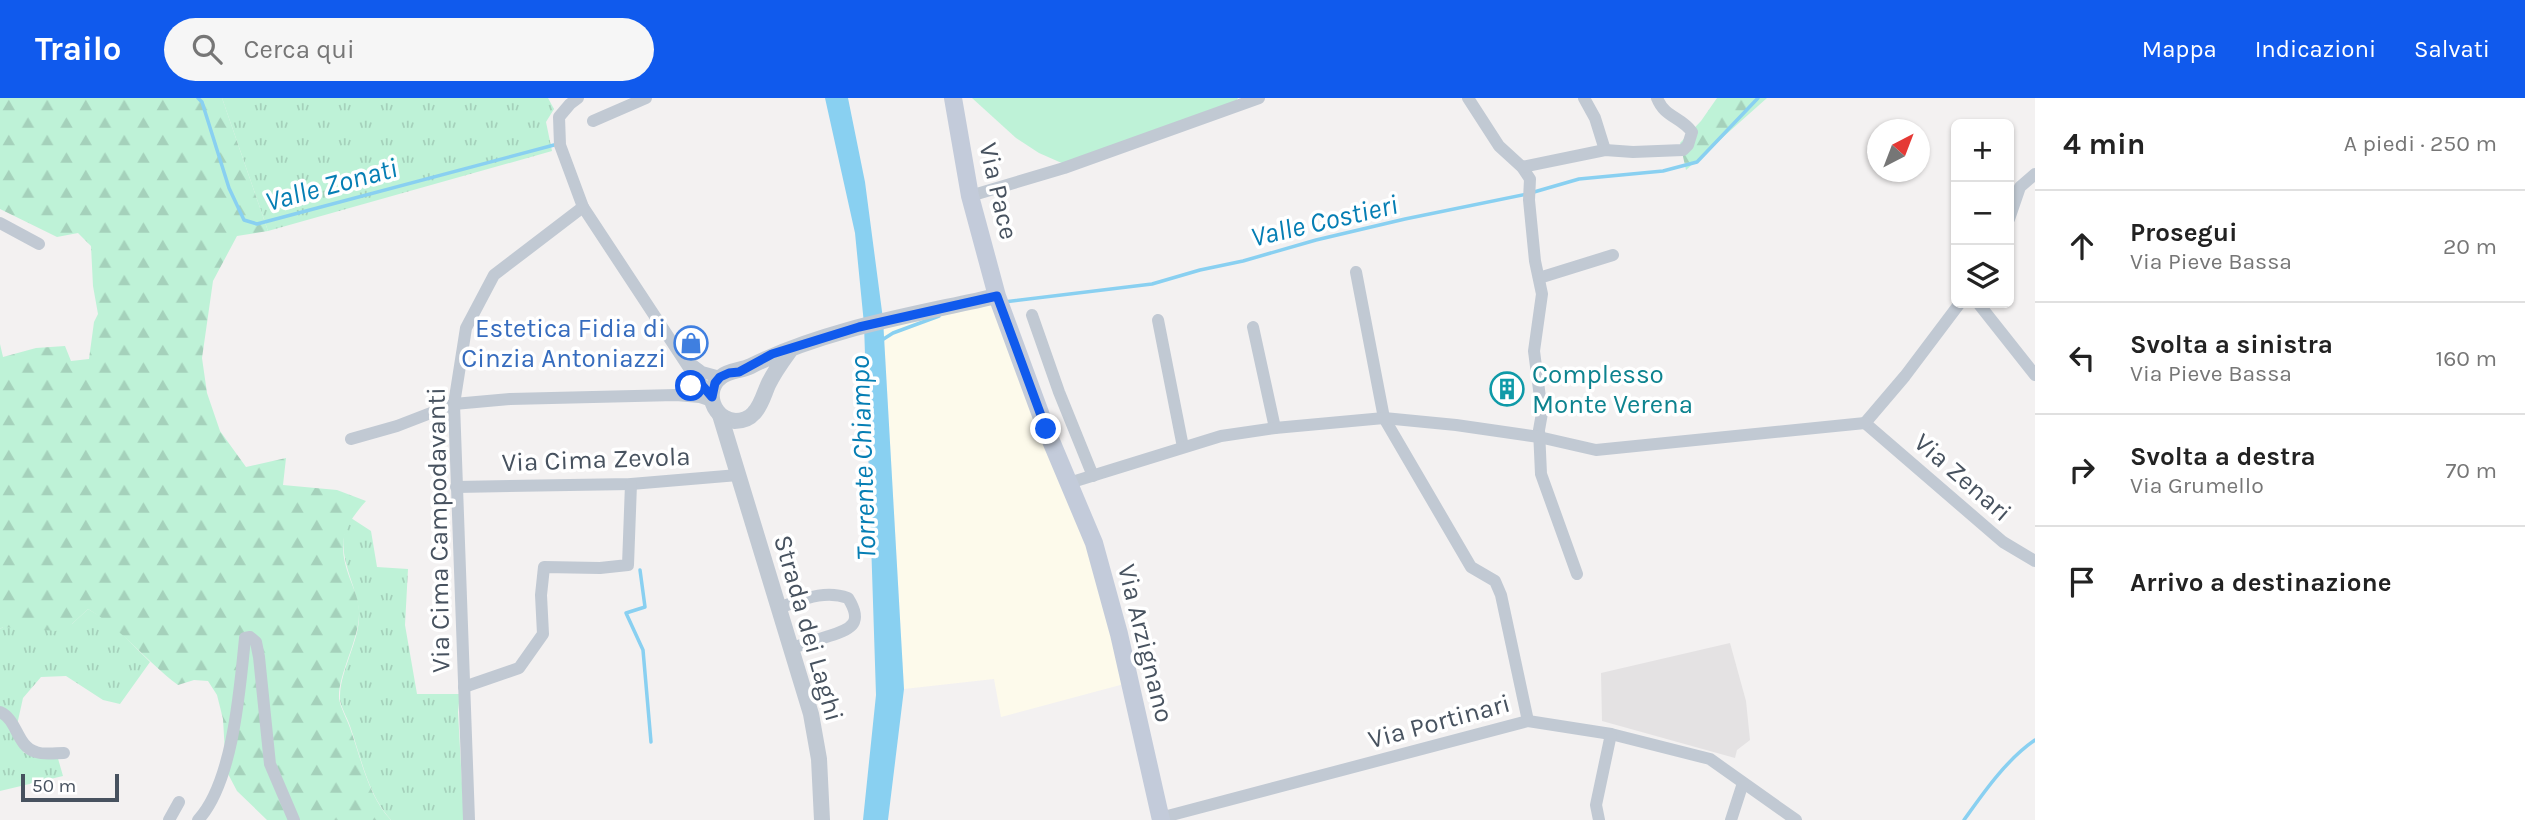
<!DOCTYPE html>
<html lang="it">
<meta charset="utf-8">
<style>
:root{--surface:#fff;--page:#f6f6f6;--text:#222;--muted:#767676;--line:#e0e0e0;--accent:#105aed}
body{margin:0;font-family:Karla,sans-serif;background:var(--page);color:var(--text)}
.controls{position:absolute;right:21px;top:21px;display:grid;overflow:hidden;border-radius:10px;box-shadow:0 2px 5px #0004}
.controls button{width:63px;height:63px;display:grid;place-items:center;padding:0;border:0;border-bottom:2px solid var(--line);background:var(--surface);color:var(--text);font:35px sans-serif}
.compass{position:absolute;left:1867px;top:21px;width:63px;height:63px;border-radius:50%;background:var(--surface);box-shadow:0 2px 5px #0004;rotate:42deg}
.scale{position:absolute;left:21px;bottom:18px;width:98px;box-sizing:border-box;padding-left:7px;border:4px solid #47525f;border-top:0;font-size:19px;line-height:24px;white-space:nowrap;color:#47525f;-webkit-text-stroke:5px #fff;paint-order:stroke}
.stop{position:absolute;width:21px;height:21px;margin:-16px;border:5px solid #105aed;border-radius:50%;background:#fff}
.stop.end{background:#105aed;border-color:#fff;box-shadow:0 2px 7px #0008}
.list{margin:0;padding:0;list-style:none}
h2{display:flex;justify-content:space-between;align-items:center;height:91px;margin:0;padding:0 28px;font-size:30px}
h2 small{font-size:23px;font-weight:400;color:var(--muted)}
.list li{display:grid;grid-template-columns:46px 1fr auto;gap:21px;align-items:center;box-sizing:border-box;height:112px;padding:0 28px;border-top:2px solid var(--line)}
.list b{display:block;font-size:26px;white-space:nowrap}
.list p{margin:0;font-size:23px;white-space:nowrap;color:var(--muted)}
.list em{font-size:23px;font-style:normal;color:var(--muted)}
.icon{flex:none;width:38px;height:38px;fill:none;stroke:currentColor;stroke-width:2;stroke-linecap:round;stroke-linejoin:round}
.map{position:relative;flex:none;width:2035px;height:722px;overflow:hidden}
header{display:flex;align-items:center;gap:42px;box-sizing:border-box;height:98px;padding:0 35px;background:var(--accent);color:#fff}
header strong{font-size:33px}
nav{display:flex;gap:38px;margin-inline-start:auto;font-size:24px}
.search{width:490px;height:63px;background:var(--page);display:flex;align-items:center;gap:18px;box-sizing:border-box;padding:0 24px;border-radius:38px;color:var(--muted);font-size:26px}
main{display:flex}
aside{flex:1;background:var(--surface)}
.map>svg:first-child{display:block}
.commercial{fill:#fdfaeb}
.education{fill:#e4e2e3}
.grass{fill:url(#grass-tufts)}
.forest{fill:url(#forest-firs)}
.park{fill:#bef2d7}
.water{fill:#89d0f1}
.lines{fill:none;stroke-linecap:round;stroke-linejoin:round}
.stream{stroke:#89d0f1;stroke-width:3.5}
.minor{stroke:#c1c9d3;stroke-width:12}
.tertiary{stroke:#c1c9d3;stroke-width:16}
.secondary{stroke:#c3cbda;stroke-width:18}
.route{stroke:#105aed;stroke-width:9}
.labels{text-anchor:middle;stroke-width:7;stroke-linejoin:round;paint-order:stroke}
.street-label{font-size:26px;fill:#47525f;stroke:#fff}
.shop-label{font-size:26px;fill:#366cbe;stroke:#fff;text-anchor:end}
.culture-label{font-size:26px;fill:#0d838f;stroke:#fff;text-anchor:start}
.water-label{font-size:28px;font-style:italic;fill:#057eb4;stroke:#fff}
</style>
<header>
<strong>Trailo</strong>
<div class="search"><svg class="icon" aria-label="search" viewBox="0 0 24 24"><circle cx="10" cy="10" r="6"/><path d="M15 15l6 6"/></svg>Cerca qui</div>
<nav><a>Mappa</a><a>Indicazioni</a><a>Salvati</a></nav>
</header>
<main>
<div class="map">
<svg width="2035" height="722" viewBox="0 0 2035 722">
<defs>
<pattern id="grass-tufts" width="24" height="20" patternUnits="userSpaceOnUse" patternTransform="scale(1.75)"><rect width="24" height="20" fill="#bef2d7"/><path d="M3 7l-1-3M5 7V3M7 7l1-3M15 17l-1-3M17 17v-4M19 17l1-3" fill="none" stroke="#a5d1bb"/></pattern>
<pattern id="forest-firs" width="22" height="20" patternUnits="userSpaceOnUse" patternTransform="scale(1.75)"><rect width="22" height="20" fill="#bef2d7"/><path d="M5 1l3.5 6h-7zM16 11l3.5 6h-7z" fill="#a5d1bb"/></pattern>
</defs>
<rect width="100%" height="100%" fill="#f3f1f1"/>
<polygon class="commercial" points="995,199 1071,388 1124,586 1001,619 994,581 904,591 883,221"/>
<polygon class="education" points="1730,545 1746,603 1750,642 1737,652 1735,660 1602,623 1601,575"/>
<g class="grass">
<polygon points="222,0 548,0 554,11 546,24 552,53 268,133"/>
<path d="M 351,420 L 371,433 L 377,469 L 408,471 L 405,527 L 417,596 L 460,596 L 458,614 L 464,722 L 391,722 C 368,697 361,659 350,628 C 347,619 339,607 340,598 C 341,569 361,542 359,513 C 356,482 331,451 351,420 Z"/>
<polygon points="88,511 110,524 150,564 120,606 103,602 66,578 41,579 23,600 15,636 24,655 57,657 63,678 0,693 0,531 3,529 72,526"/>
</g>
<g class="forest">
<path d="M 0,0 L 222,0 L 268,133 L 237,138 L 213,183 L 202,260 L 207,295 L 220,333 L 246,369 L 286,360 L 283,387 L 337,392 L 366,403 C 342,430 337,446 350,481 C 354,492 360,504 359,517 C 359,541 338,577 339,600 C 340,609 347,621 350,630 C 361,660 368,698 391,722 L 267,722 L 237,693 L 226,672 L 223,621 L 217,597 L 208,583 L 194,582 L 178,587 C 146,563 122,531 88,511 L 72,526 L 56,533 L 3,529 L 0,531 L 0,246 L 3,259 L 36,250 L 65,248 L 71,263 L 89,261 L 94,224 L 98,216 L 93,188 L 91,148 L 78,135 L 57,139 L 0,111 Z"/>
<polygon points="1717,0 1767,0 1686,72 1680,45 1701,23"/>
</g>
<polygon class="park" points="972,0 1238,0 1236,3 1073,70 1039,55 1016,40"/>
<polygon class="water" points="825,0 848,0 865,84 883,221 904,591 888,722 863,722 876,597 864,226 855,135"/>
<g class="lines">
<g class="stream">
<polyline points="198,0 202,4 229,90 244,122 257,126 554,47"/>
<polyline points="1534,94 1579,81 1663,73 1697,64 1758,0"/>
<polyline points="1004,204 1152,186 1200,172 1243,163 1316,142 1405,121 1527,96"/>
<polyline points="882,242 893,235 939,218"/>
<polyline points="640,472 645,509 626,515 643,552 651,644"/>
<path d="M 1964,722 C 1984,694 2006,662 2035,642"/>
</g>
<g class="minor">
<polyline points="578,0 570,6 559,19 560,47 583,109 689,270 712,298"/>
<polyline points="1468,0 1499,48 1522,69 1530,81 1529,102 1535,163 1542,196 1534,253 1542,315 1539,332 1541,376 1577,476"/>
<polyline points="1584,0 1595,20 1605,52"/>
<polyline points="593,23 646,0"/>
<path d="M 1522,69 L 1605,52 L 1633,54 L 1683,52 L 1688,47 L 1692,34 C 1680,18 1665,20 1657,0"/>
<polyline points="970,98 1064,70 1259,0"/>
<polyline points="2009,121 2020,89 2035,76"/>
<polyline points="0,125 39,146"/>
<polyline points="1356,174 1384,320 1471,469 1495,483 1501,497 1528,623"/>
<polyline points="1539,180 1613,157"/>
<polyline points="1978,205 2035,277"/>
<polyline points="1032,217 1059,294 1093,378"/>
<polyline points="1158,222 1183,349"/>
<polyline points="1253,229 1275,330"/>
<polyline points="690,265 702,274 720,279"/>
<polyline points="1865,325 2003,444 2035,463"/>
<polyline points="1865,325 1905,278 1960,205"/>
<polyline points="351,341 397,328 454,306 510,301 676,297 700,299 712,303"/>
<polyline points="1069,385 1221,338 1275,330 1384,320 1456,327 1539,339 1596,352 1865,325"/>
<polyline points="456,389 631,386 738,377"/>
<path d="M 778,510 C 802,502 824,491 848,500 C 863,524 853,531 829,538 C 817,542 804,546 792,550"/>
<polyline points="464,589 519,570 543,536 541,497 544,469 600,470 628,467 631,386"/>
<path d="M 0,614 C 18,622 16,648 36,654 C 44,657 56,655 64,655"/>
<polyline points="1160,720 1528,623 1611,636 1710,661 1796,722"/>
<polyline points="169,722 179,704"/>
<path d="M 198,722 C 233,685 240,590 245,540 L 250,539 L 256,544 L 259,559 L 270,666 L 294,722"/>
<polyline points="469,722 454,306 466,230 494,177 583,109"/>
<polyline points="1599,722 1596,707 1611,636"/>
<polyline points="1731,722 1743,685"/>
</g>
<g class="tertiary">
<path d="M 791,251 C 783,262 774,274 768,287 C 764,296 761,308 754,315 C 749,321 741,323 735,323 C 727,322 721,319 717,313 C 709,302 710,287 721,279 C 729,272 741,273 751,268 C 827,230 914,217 997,198"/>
<polyline points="720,317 811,616 819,661 822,722"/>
</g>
<polyline class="secondary" points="953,0 970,98 997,198 1046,331 1094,445 1119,536 1161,722"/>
</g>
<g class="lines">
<polyline class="route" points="691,288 695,279 712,299 715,285 720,279 729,275 739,274 772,256 859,229 997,198 1046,331"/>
</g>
<defs>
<symbol id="shop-ring" viewBox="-11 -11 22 22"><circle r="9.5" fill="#fff" stroke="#3f7fe0" stroke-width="1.5"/><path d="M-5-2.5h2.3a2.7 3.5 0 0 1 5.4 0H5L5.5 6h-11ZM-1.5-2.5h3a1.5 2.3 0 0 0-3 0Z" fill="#3f7fe0"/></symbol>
<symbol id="building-ring" viewBox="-11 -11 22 22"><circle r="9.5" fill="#fff" stroke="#0f9aa8" stroke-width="1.5"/><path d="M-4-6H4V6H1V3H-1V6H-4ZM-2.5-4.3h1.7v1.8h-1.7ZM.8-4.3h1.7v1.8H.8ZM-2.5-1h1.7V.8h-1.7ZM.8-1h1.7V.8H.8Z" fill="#0f9aa8"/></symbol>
</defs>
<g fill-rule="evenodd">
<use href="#shop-ring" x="672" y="226" width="38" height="38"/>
<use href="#building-ring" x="1488" y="272" width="38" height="38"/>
</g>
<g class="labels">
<g class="street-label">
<text transform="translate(999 93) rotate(77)" y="9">Via Pace</text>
<text transform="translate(596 361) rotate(-2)" y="9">Via Cima Zevola</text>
<text transform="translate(1963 379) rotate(41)" y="9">Via Zenari</text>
<text transform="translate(438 432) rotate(-91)" y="9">Via Cima Campodavanti</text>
<text transform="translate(809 530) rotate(74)" y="9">Strada dei Laghi</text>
<text transform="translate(1146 545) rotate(76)" y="9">Via Arzignano</text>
<text transform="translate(1439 623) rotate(-15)" y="9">Via Portinari</text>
</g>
<g class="shop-label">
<text x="666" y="239">Estetica Fidia di<tspan x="666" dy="30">Cinzia Antoniazzi</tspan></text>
</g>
<g class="culture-label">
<text x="1532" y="285">Complesso<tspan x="1532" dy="30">Monte Verena</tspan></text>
</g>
<g class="water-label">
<text transform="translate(331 86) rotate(-15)" y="10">Valle Zonati</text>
<text transform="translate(1324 122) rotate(-13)" y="10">Valle Costieri</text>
<text transform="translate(862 360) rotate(-92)" y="10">Torrente Chiampo</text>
</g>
</g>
</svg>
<div class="controls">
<button>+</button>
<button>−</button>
<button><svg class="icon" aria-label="layers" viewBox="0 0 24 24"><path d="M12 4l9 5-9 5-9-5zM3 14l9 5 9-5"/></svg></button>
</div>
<svg class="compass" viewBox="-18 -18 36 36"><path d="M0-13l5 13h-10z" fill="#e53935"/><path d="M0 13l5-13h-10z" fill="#767676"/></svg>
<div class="scale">50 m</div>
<div class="stop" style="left:691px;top:288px"></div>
<div class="stop end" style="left:1046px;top:331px"></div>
</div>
<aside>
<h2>4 min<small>A piedi · 250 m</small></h2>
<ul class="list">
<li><svg class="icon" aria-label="ahead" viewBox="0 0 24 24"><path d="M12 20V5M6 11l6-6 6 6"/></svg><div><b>Prosegui</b><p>Via Pieve Bassa</p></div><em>20 m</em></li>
<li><svg class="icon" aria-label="left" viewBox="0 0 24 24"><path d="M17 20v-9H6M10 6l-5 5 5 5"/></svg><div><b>Svolta a sinistra</b><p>Via Pieve Bassa</p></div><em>160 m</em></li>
<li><svg class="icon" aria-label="right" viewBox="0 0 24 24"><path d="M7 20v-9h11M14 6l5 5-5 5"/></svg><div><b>Svolta a destra</b><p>Via Grumello</p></div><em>70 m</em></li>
<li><svg class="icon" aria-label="arrive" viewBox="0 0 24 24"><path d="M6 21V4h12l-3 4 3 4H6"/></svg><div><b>Arrivo a destinazione</b></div></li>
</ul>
</aside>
</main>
